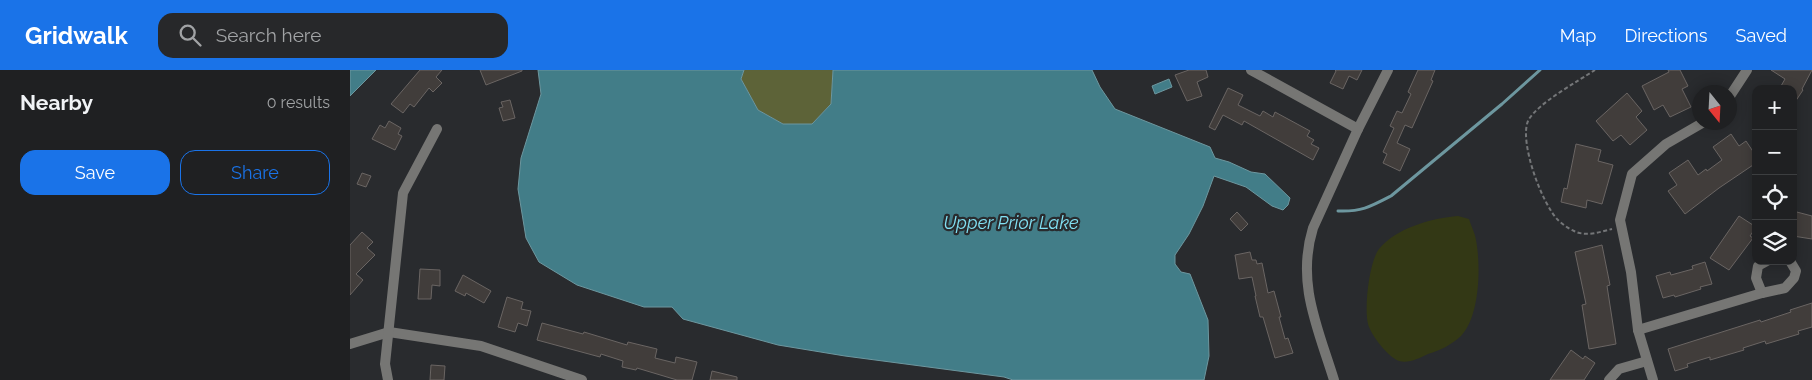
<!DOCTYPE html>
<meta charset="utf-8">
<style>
:root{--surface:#1f2022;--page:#27282a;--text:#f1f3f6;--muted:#a1a3a5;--line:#3c3e40;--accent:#1a73e8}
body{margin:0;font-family:Raleway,sans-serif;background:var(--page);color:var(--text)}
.controls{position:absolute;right:15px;top:15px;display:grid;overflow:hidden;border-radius:10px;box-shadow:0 2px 12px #0003}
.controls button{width:45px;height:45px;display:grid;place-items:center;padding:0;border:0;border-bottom:1px solid var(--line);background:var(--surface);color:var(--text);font:25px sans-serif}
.compass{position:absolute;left:1342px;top:15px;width:45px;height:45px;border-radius:50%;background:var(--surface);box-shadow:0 2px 12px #0003;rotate:162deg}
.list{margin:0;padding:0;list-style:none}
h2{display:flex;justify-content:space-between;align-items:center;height:65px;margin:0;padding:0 20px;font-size:21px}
h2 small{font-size:16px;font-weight:400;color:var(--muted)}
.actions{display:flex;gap:10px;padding:15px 20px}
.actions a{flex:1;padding:11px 0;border:1px solid var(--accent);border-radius:15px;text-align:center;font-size:18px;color:var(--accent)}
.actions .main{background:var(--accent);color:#fff}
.icon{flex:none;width:28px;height:28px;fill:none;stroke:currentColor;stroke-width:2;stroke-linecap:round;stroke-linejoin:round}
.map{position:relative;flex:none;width:1462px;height:310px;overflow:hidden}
header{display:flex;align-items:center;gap:30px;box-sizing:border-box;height:70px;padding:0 25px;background:var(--accent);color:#fff}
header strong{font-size:24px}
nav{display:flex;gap:28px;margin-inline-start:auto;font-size:18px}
.search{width:350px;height:45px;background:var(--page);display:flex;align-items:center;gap:12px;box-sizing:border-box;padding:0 18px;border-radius:15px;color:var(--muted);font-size:19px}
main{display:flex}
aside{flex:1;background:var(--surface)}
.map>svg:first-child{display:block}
.green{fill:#333815}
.forest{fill:#5d6338}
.water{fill:#427d88;stroke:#6d979f}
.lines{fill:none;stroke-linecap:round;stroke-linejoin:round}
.stream{stroke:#6d979f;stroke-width:3}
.building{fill:#413d3b;stroke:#6a6563}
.path{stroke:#747678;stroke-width:2;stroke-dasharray:4 2.5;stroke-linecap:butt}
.street{stroke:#767674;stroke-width:10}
.labels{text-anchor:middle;stroke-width:4.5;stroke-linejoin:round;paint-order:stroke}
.water-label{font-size:18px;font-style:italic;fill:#82e1f4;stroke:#292b2e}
</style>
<header>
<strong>Gridwalk</strong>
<div class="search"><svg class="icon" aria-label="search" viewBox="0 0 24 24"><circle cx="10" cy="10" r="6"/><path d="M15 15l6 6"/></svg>Search here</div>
<nav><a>Map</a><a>Directions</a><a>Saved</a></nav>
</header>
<main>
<aside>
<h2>Nearby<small>0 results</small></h2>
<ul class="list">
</ul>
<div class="actions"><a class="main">Save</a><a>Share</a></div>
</aside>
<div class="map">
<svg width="1462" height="310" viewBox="0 0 1462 310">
<rect width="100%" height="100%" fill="#292b2e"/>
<path class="green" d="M 1108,146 L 1119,149 C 1121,156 1125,163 1126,170 C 1131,196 1130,246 1111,266 C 1101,275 1091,280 1078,284 C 1070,288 1058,294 1049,291 C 1037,286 1021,265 1018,254 C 1014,238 1019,192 1029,179 C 1046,158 1082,148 1108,146 Z"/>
<polygon class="forest" points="394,0 483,0 481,34 462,54 433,54 408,40 391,9"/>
<g class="water">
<polygon points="0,0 26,0 0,26"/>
<polygon points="188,0 394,0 391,9 408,40 433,54 462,54 481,34 483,0 742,0 750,17 765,39 860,77 865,88 879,92 901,102 915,104 940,128 938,135 933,140 922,136 896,117 864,106 853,136 839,164 825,185 825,194 831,202 840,204 858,250 859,286 854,310 663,310 654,307 495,286 428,275 333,249 322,237 294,237 227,215 189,192 176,168 168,119 171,88 191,24"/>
<polygon points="819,9 822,17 805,24 802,16"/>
</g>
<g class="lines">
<path class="stream" d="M 988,141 C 1011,142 1020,137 1041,126 L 1152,34 L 1190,0"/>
</g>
<g class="building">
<polygon points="70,0 92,0 86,7 92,13 83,22 79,18 64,37 60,34 53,43 41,34"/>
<polygon points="130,0 172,0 172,1 136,15"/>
<polygon points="839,0 856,0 858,7 847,12 852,26 837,31 825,5"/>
<polygon points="985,0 1012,0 1007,10 999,6 993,19 980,13 986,1"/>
<polygon points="1068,0 1085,0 1081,10 1083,11 1062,58 1055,55 1047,73 1060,79 1050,101 1033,93 1037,84 1033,82 1044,58 1040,56 1047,41 1052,43 1061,24 1058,22"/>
<polygon points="1318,0 1330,0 1338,16 1332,19 1341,37 1320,47 1313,35 1304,40 1292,16 1319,2"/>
<polygon points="1421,0 1462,0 1452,19 1453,20 1443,35 1443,19 1436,19 1431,16 1435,9"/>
<polygon points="878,18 893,25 888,35 910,46 913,41 923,47 925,42 960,61 957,66 964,70 961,74 969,78 963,90 894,51 892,55 873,45 865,60 859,57"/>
<polygon points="1277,23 1292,41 1286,47 1297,60 1280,75 1271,65 1263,71 1246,51"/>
<polygon points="160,30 165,48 153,51 149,38 153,37 151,32"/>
<polygon points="39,51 51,58 48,64 52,66 45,80 22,69 30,55 35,58"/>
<polygon points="1381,64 1389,76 1396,71 1406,86 1406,93 1369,118 1335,144 1318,121 1327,115 1319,103 1338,90 1348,105 1356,99 1357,101 1372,90 1363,77"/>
<polygon points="1226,74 1251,80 1248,91 1263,95 1252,134 1237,130 1236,138 1211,132 1214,118 1217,119"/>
<polygon points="12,103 21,106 16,117 7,114"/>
<polygon points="1443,141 1462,146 1462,169 1443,166"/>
<polygon points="887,142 898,154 891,161 880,149"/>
<polygon points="1389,146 1406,157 1400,166 1403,168 1379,200 1360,188"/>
<polygon points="12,162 23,172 17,178 25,185 6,204 13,210 0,225 0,175"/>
<polygon points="1252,175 1260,215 1257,216 1266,274 1239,279 1232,235 1236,234 1225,182"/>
<polygon points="900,182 902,190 906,190 907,194 912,193 918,223 924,221 931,247 929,247 935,269 938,268 943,283 925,288 913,247 910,247 905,226 906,226 902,207 889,209 885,185"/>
<polygon points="1355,192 1362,214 1350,217 1351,219 1325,227 1324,225 1313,228 1306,206 1320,202 1321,205 1343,199 1342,196"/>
<polygon points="70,199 90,200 90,216 82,215 81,229 68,229"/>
<polygon points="113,205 141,221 134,233 116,223 115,226 105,221"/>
<polygon points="157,227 173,232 171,239 181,241 177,256 168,253 165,262 148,257"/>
<polygon points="1462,233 1462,257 1448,261 1449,264 1416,274 1415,271 1393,278 1394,280 1360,290 1360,287 1337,294 1338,297 1325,301 1318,279 1410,250 1411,252 1441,242 1440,240"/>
<polygon points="192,253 233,264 234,262 277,275 278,272 307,279 305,288 325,293 326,287 347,292 342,310 327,310 287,298 286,300 272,297 273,291 251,284 250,287 187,270"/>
<polygon points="1221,280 1233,289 1235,286 1245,293 1234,310 1200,310"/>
<polygon points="81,295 95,296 94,310 80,310"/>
<polygon points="362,301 387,307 387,310 360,310"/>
</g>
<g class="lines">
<path class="path" d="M 1245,0 C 1230,10 1186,34 1178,51 C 1169,72 1192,134 1208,150 C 1212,154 1219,159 1224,161 C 1236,167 1250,162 1262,159"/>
<g class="street">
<polyline points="901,0 1008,59"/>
<polyline points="1380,26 1397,0"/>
<polyline points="1412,223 1406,208 1408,196 1417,191"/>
<polyline points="1288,260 1412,223 1435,218 1444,208 1446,201 1440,191"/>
<polyline points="0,274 39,262 131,276 232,310"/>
<polyline points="38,310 35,294 53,123 87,59"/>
<path d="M 984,310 C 968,258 946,213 963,158 L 1008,59 L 1038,0"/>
<polyline points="1259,310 1269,299 1297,291"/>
<polyline points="1303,310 1288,260 1281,202 1270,150 1282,104 1316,74 1354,52"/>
</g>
</g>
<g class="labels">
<g class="water-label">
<text x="661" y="159">Upper Prior Lake</text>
</g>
</g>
</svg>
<div class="controls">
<button>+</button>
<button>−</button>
<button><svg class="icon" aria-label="locate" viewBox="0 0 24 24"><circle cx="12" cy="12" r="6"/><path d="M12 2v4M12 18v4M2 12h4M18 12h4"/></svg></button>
<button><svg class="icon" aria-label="layers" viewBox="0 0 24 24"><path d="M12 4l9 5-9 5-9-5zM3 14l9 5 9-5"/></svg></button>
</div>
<svg class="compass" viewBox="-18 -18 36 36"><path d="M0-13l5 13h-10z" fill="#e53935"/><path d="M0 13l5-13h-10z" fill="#a1a3a5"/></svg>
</div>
</main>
